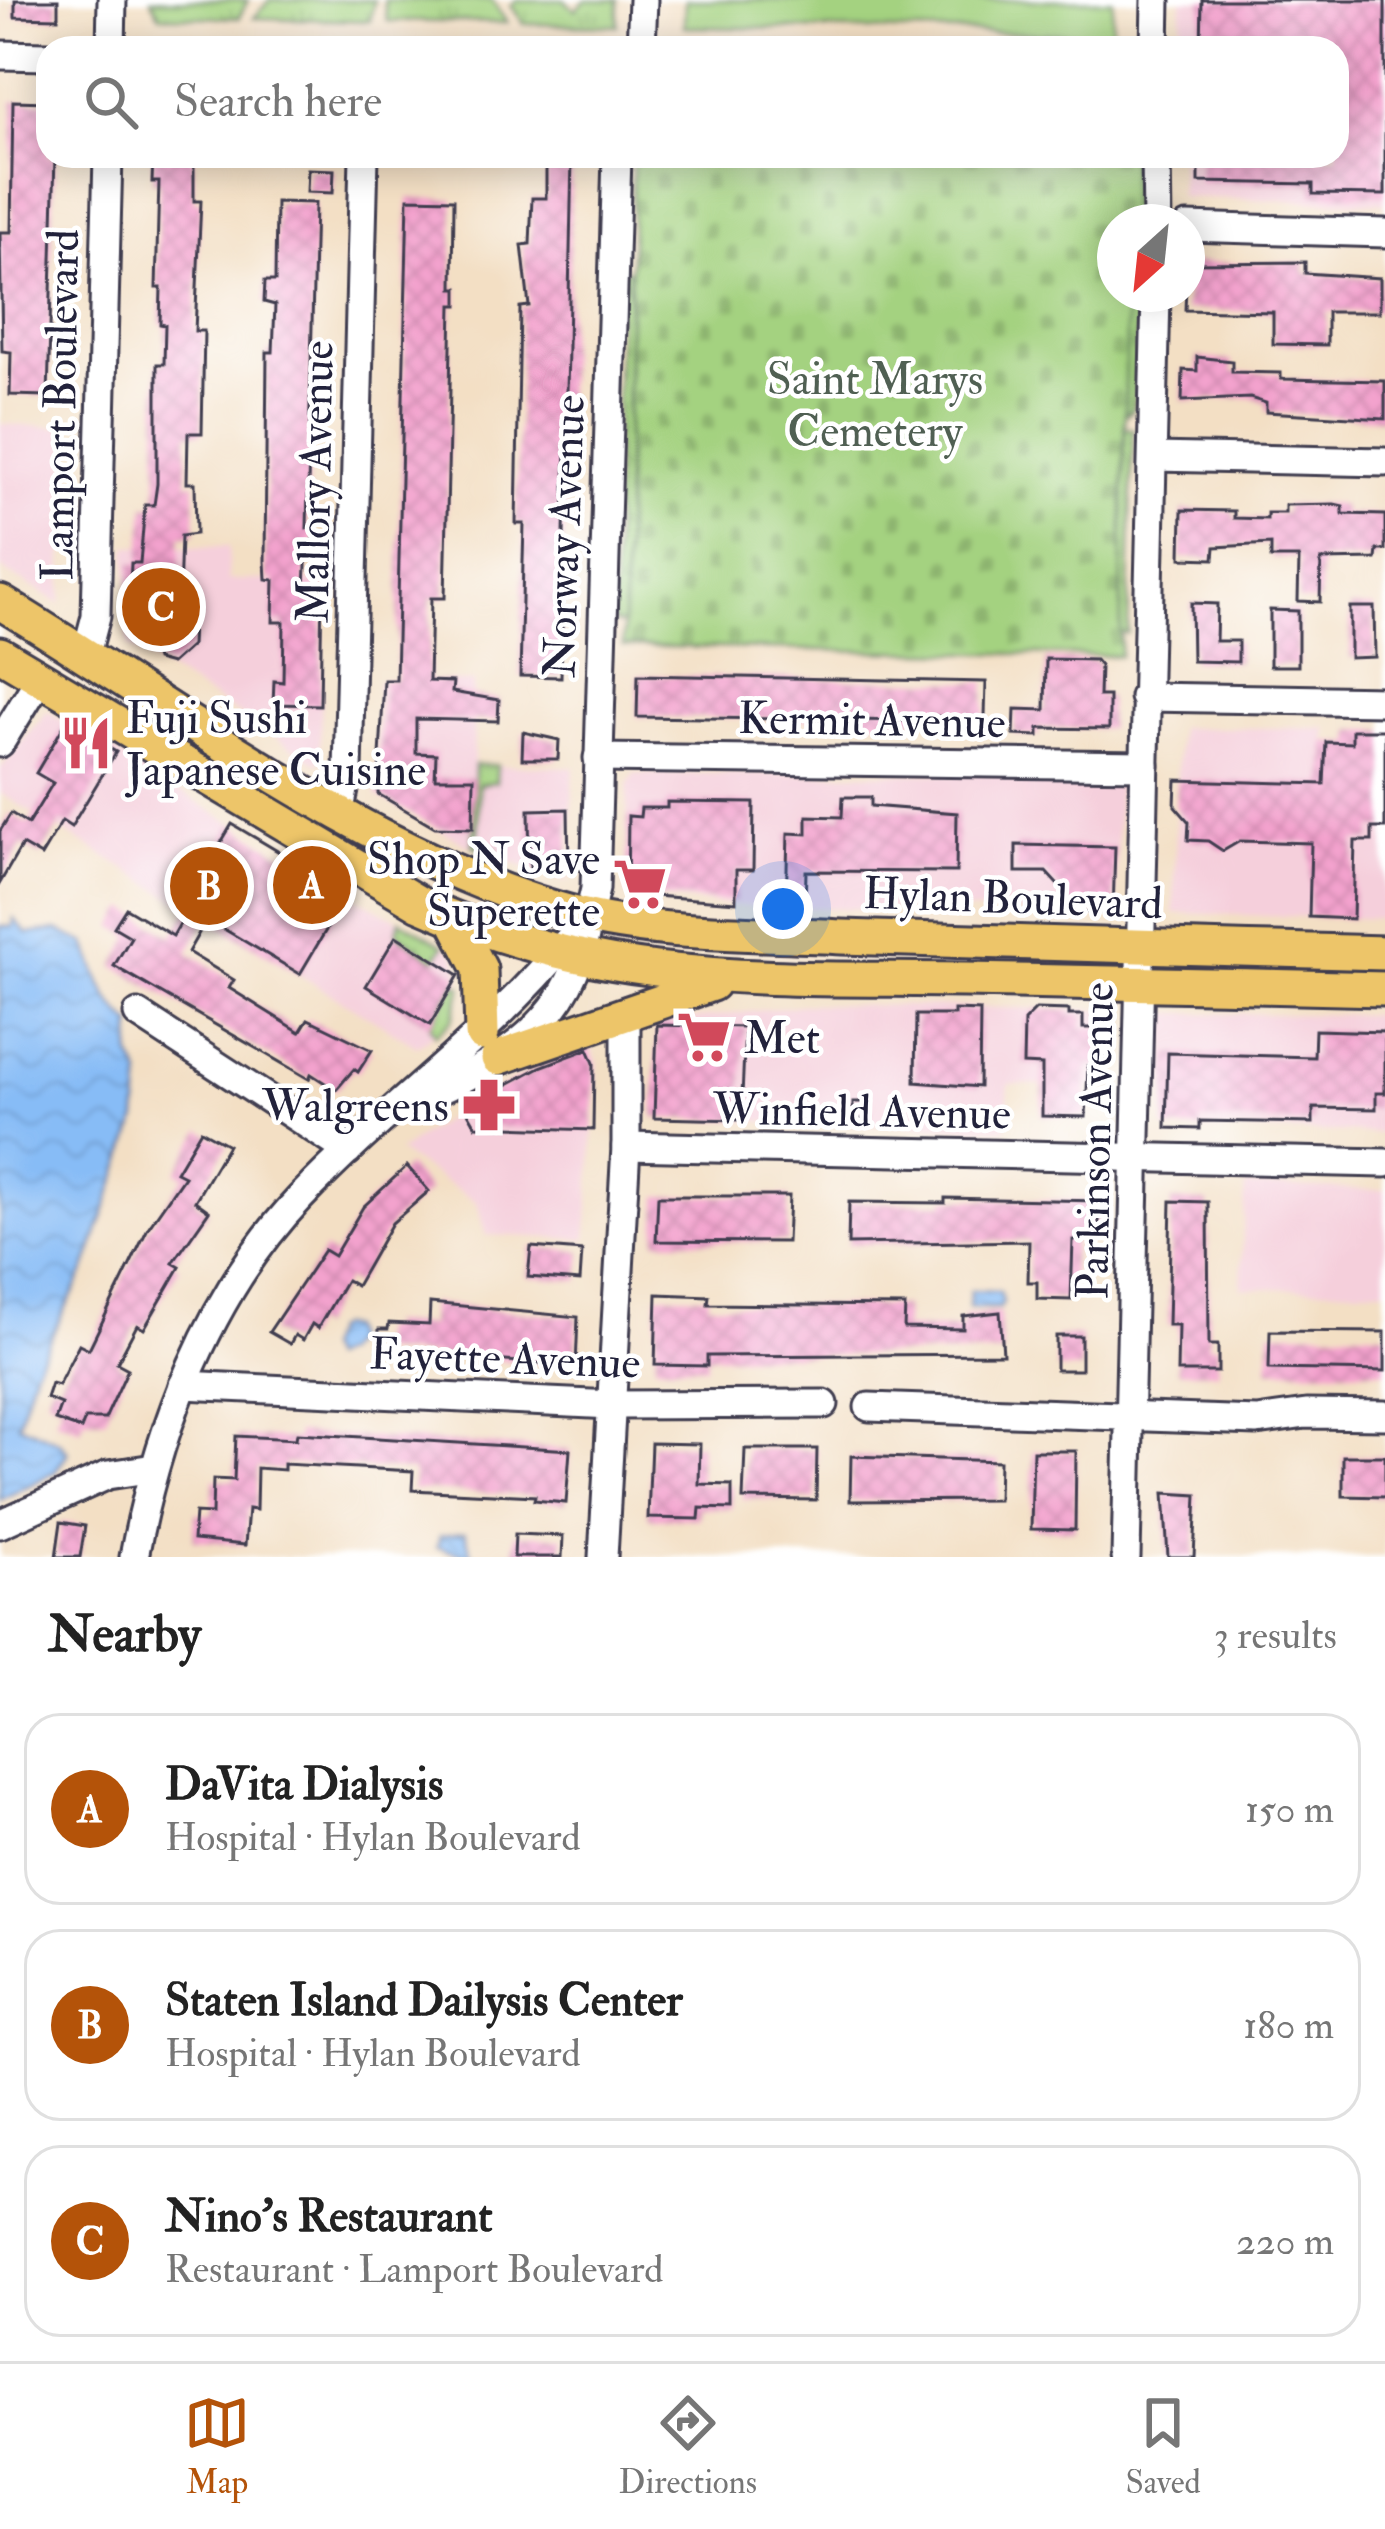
<!DOCTYPE html>
<meta charset="utf-8">
<style>
:root{--surface:#fff;--page:#f6f6f6;--text:#222;--muted:#767676;--line:#e0e0e0;--accent:#b45309}
body{margin:0;font-family:"IM FELL Double Pica",serif;background:var(--page);color:var(--text)}
.compass{position:absolute;left:1097px;top:204px;width:108px;height:108px;border-radius:50%;background:var(--surface);box-shadow:0 6px 30px #0003;rotate:207deg}
.you{position:absolute;left:783px;top:909px;width:42px;height:42px;margin:-30px;border:9px solid #fff;border-radius:50%;background:#1a73e8;box-shadow:0 0 0 18px #1a73e833}
.badge{display:grid;place-items:center;width:78px;height:78px;border-radius:50%;background:var(--accent);color:#fff;font-size:39px;font-weight:700}
.pin{position:absolute;translate:-50% -50%;border:6px solid #fff;box-shadow:0 3px 12px #0006}
.list{margin:0;padding:0;list-style:none}
h2{display:flex;justify-content:space-between;align-items:center;height:156px;margin:0;padding:0 48px;font-size:51px}
h2 small{font-size:39px;font-weight:400;color:var(--muted)}
.list li{display:grid;grid-template-columns:78px 1fr auto;gap:36px;align-items:center;box-sizing:border-box;height:192px;margin:0 24px 24px;padding:0 24px;border:3px solid var(--line);border-radius:36px}
.list b{display:block;font-size:45px;white-space:nowrap}
.list p{margin:0;font-size:39px;white-space:nowrap;color:var(--muted)}
.list em{font-size:39px;font-style:normal;color:var(--muted)}
.icon{flex:none;width:66px;height:66px;fill:none;stroke:currentColor;stroke-width:2;stroke-linecap:round;stroke-linejoin:round}
.map{position:relative;flex:none;width:1385px;height:1557px;overflow:hidden}
.search{position:absolute;background:var(--surface);box-shadow:0 6px 30px #0003;left:36px;right:36px;top:36px;height:132px;display:flex;align-items:center;gap:30px;box-sizing:border-box;padding:0 42px;border-radius:36px;color:var(--muted);font-size:45px}
.sheet{height:804px;background:var(--surface)}
nav{display:flex;justify-content:space-around;align-items:center;box-sizing:border-box;height:168px;border-top:3px solid var(--line);background:var(--surface);font-size:33px;color:var(--muted)}
nav a{display:grid;justify-items:center;gap:6px}
nav .on{color:var(--accent)}
.map>svg:first-child{display:block}
.built{fill:#f5cfdb}
.grass{fill:url(#grass-tufts);stroke:#637a5e;stroke-width:3}
.cemetery{fill:url(#cemetery-stones);stroke:#637a5e;stroke-width:3}
.green{fill:#a4d280;stroke:#637a5e;stroke-width:3}
.water{fill:url(#water-waves);stroke:#546f98;stroke-width:3}
.building{fill:url(#building-cross-hatch)}
.lines{fill:none;stroke-linecap:round;stroke-linejoin:round}
.minor-casing{stroke:#413e50;stroke-width:33}
.major-casing{stroke:#413e50;stroke-width:39}
.minor{stroke:#fff;stroke-width:27}
.major{stroke:#edc569;stroke-width:33}
.labels{text-anchor:middle;stroke-width:9;stroke-linejoin:round;paint-order:stroke}
.park-label{font-size:45px;fill:#506053;stroke:#fff}
.street-label{font-size:45px;fill:#22223b;stroke:#fff}
.poi-label{font-size:45px;fill:#22223b;stroke:#fff;text-anchor:start}
</style>
<div class="map">
<svg width="1385" height="1557" viewBox="0 0 1385 1557">
<defs>
<pattern id="grass-tufts" width="24" height="20" patternUnits="userSpaceOnUse" patternTransform="scale(3)"><rect width="24" height="20" fill="#a4d280"/><path d="M3 7l-1-3M5 7V3M7 7l1-3M15 17l-1-3M17 17v-4M19 17l1-3" fill="none" stroke="#8db470"/></pattern>
<pattern id="cemetery-stones" width="16" height="16" patternUnits="userSpaceOnUse" patternTransform="scale(3)"><rect width="16" height="16" fill="#a4d280"/><path d="M2 7V4a2 2 0 0 1 4 0v3zM10 15v-3a2 2 0 0 1 4 0v3z" fill="#8db470"/></pattern>
<pattern id="water-waves" width="16" height="10" patternUnits="userSpaceOnUse" patternTransform="scale(3)"><rect width="16" height="10" fill="#87bcf6"/><path d="M0 5q4-4 8 0t8 0" fill="none" stroke="#74a1d4"/></pattern>
<pattern id="building-cross-hatch" width="8" height="8" patternUnits="userSpaceOnUse" patternTransform="scale(3)"><rect width="8" height="8" fill="#f3a2cd"/><path d="M0 0l8 8M0 8l8-8" fill="none" stroke="#d08bb1"/></pattern>
</defs>
<rect width="100%" height="100%" fill="#fff"/>
<filter id="ink" filterUnits="userSpaceOnUse"><feTurbulence type="fractalNoise" baseFrequency=".00833" numOctaves="2"/><feDisplacementMap in="SourceGraphic" scale="24" xChannelSelector="R" yChannelSelector="G"/><feConvolveMatrix kernelMatrix="1 2 1 2 8 2 1 2 1" color-interpolation-filters="sRGB"/></filter>
<filter id="wash" filterUnits="userSpaceOnUse"><feTurbulence type="fractalNoise" baseFrequency=".004" numOctaves="4" result="noise"/><feDisplacementMap in="SourceGraphic" scale="48" xChannelSelector="R" yChannelSelector="G"/><feGaussianBlur stdDeviation="2.7" result="paint"/><feColorMatrix in="noise" values="0 0 0 0 0 0 0 0 0 0 0 0 0 0 0 0 0 1.4 0 .05"/><feComposite in="paint" operator="in"/></filter>
<g filter="url(#wash)">
<rect width="100%" height="100%" fill="#f3dfc4"/>
<g class="built">
<polygon points="1182,0 1385,0 1385,203 1179,197 1180,156 1337,156 1337,48 1181,48"/>
<polygon points="0,424 69,428 61,604 0,568"/>
<polygon points="127,546 229,547 228,580 326,581 319,764 128,646"/>
<polygon points="377,680 473,682 474,765 574,767 568,882 481,852 376,796"/>
<polygon points="47,711 353,896 441,941 455,954 461,973 453,1019 417,1046 0,793 0,769"/>
<polygon points="1178,728 1327,728 1322,821 1350,822 1352,730 1385,731 1385,919 1174,913"/>
<polygon points="1002,773 1118,777 1116,914 736,906 625,895 628,786 634,774"/>
<polygon points="809,1004 1113,1010 1110,1087 1009,1084 1006,1129 654,1118 657,1024"/>
<polygon points="1166,1013 1385,1015 1385,1133 1164,1130"/>
<polygon points="589,1044 598,1062 587,1239 486,1235 477,1202 398,1152 464,1106"/>
<polygon points="1245,1186 1385,1190 1385,1289 1241,1288"/>
</g>
<g class="grass">
<polygon points="151,0 248,0 239,18 160,16"/>
<polygon points="270,0 374,0 370,21 254,18"/>
<polygon points="384,0 492,0 507,23 387,21"/>
<polygon points="517,0 565,0 575,10 586,0 618,0 618,26 524,24 511,6"/>
<polygon points="1131,156 1142,156 1140,222 1129,222"/>
<polygon points="629,270 623,625 613,623 619,271"/>
<polygon points="1127,294 1138,294 1133,409 1125,416"/>
<polygon points="1125,428 1133,429 1128,633 1120,633"/>
<polygon points="474,765 497,765 496,782 479,784 478,847 496,848 498,859 473,846"/>
<polygon points="400,920 444,945 435,960 397,933"/>
<polygon points="456,983 462,987 453,1019 436,1035 430,1025"/>
</g>
<polygon class="cemetery" points="633,156 1131,156 1129,222 1115,222 1115,294 1127,294 1120,656 623,646"/>
<polygon class="green" points="685,0 1113,0 1112,35 684,27"/>
<g class="water">
<path d="M 14,919 L 28,934 L 58,930 L 86,944 C 99,977 103,1001 133,1025 L 131,1056 L 141,1075 L 137,1120 L 85,1270 L 34,1370 L 18,1424 L 60,1442 L 68,1452 L 55,1472 L 0,1500 L 0,926 L 13,927 Z"/>
<polygon points="970,1291 1000,1292 1003,1302 1000,1308 969,1308"/>
<polygon points="339,1326 347,1328 351,1340 342,1353 329,1359 324,1349 332,1330"/>
<polygon points="465,1533 473,1557 437,1547 440,1536"/>
</g>
<g id="blocks">
<g class="building">
<polygon points="15,0 58,0 58,18 15,17"/>
<polygon points="1202,0 1385,0 1385,195 1313,194 1313,184 1199,182 1199,156 1337,156 1337,48 1201,48"/>
<polygon points="13,101 48,102 48,156 55,156 48,396 10,395 11,352 2,351 0,232 11,232"/>
<polygon points="153,156 194,156 194,201 201,201 195,331 204,331 202,433 188,433 187,483 195,483 196,534 181,536 179,598 193,599 191,646 171,664 156,660 150,638 128,638 131,563 140,563 145,505 154,505 157,484 157,364 164,364 165,325 160,324 161,288 156,288 159,182 152,182"/>
<polygon points="546,156 572,156 561,677 520,676 524,524 516,524 520,307 529,306 522,245 530,244 532,198 546,198"/>
<polygon points="308,169 334,170 333,193 307,192"/>
<polygon points="408,198 454,199 453,288 458,288 458,305 452,305 445,598 431,598 429,681 453,682 452,692 499,700 498,721 416,719 416,753 436,754 435,778 474,778 473,828 435,827 378,794 384,680 396,680"/>
<polygon points="276,202 315,203 307,528 313,528 313,545 307,545 305,587 322,588 320,705 273,704 274,681 283,682 284,622 273,622 274,580 266,579 265,561 267,352 273,352 275,305 264,302 265,281 275,281"/>
<polygon points="1305,262 1305,273 1380,278 1380,312 1327,312 1327,345 1273,344 1273,312 1185,310 1187,263"/>
<polygon points="1197,357 1232,361 1232,372 1281,373 1281,379 1385,381 1385,419 1266,412 1266,403 1250,398 1182,401 1183,370 1197,371"/>
<polygon points="1334,504 1343,506 1343,514 1385,515 1385,550 1377,550 1376,559 1321,560 1320,602 1298,601 1299,558 1271,558 1271,544 1215,547 1214,559 1181,558 1182,510 1234,511 1234,518 1267,519 1267,513 1285,513 1285,505"/>
<polygon points="1191,603 1217,604 1216,641 1238,641 1238,662 1192,661"/>
<polygon points="1350,607 1374,607 1375,657 1350,658"/>
<polygon points="1270,610 1298,611 1298,666 1270,666"/>
<polygon points="1046,659 1095,660 1100,666 1099,696 1109,696 1109,729 1039,728 1039,736 1014,735 1015,709 1045,710"/>
<polygon points="638,675 986,682 985,717 914,716 914,721 637,717"/>
<polygon points="66,722 116,752 71,827 62,821 41,856 22,845 0,883 0,831 11,813 28,824 53,783 36,773"/>
<polygon points="1352,730 1385,730 1385,828 1372,828 1372,841 1355,841 1353,919 1309,917 1311,843 1240,841 1223,851 1208,841 1188,840 1189,822 1175,806 1176,780 1324,784 1326,742 1352,743"/>
<polygon points="523,732 559,740 558,759 522,759"/>
<polygon points="843,797 871,797 871,806 957,813 956,872 806,871 805,906 786,906 788,833 807,834 807,816 842,817"/>
<polygon points="667,802 754,803 753,870 736,870 736,902 627,894 628,816 640,817 641,808 667,808"/>
<polygon points="568,809 569,868 530,868 529,810"/>
<polygon points="232,824 348,893 300,974 207,919 188,952 234,980 229,988 300,1032 308,1019 372,1050 358,1072 354,1069 336,1090 311,1074 309,1079 114,966 131,937 114,927 126,908 173,936 189,908 184,905"/>
<polygon points="1016,845 1115,847 1113,913 1068,912 1068,896 1046,872 1016,872"/>
<polygon points="396,936 459,975 430,1025 366,986"/>
<polygon points="1036,1009 1069,1010 1069,1015 1083,1015 1083,1028 1106,1028 1106,1066 1088,1066 1086,1117 1042,1116 1042,1065 1023,1064 1024,1021"/>
<polygon points="954,1010 980,1011 979,1087 915,1082 916,1015 954,1015"/>
<polygon points="657,1025 745,1027 741,1120 654,1118"/>
<polygon points="1315,1030 1385,1032 1385,1093 1376,1093 1376,1109 1313,1108 1313,1123 1200,1121 1200,1129 1166,1128 1168,1053 1314,1057"/>
<polygon points="588,1049 594,1063 593,1130 476,1126 465,1107 540,1067"/>
<rect x="853" y="1102" width="19" height="17"/>
<polygon points="201,1130 228,1145 195,1201 209,1211 173,1263 180,1267 144,1329 137,1325 117,1363 128,1369 105,1419 85,1419 81,1429 55,1420 61,1404 46,1398 51,1383 58,1385 79,1344 89,1349 148,1228 184,1176 176,1172"/>
<polygon points="407,1166 429,1191 392,1223 356,1286 346,1280 318,1328 312,1324 303,1340 295,1335 290,1344 269,1332 324,1250 334,1256 363,1207"/>
<polygon points="658,1196 789,1196 787,1242 656,1241"/>
<polygon points="945,1198 1100,1201 1098,1241 1073,1240 1071,1300 1037,1299 1037,1282 1028,1282 1029,1241 848,1244 849,1202 945,1203"/>
<polygon points="1171,1201 1208,1202 1209,1345 1218,1345 1218,1372 1177,1372 1178,1325 1168,1325"/>
<polygon points="531,1247 582,1251 580,1281 528,1277"/>
<polygon points="657,1294 709,1296 708,1304 905,1306 904,1328 963,1329 963,1316 1000,1312 1003,1354 707,1356 707,1366 655,1365"/>
<polygon points="430,1303 578,1317 576,1366 378,1352 379,1329 388,1329 389,1323 429,1325"/>
<polygon points="1270,1331 1385,1332 1385,1371 1269,1369"/>
<rect x="1056" y="1336" width="25" height="34"/>
<polygon points="297,1433 570,1450 566,1503 534,1500 535,1496 412,1490 413,1471 284,1464 284,1470 257,1468 256,1510 248,1509 245,1545 193,1540 195,1513 212,1514 213,1479 234,1480 236,1436 296,1439"/>
<polygon points="651,1443 700,1444 699,1484 732,1485 732,1509 700,1508 699,1519 648,1518"/>
<polygon points="745,1449 817,1449 816,1500 743,1499"/>
<polygon points="1033,1451 1076,1451 1075,1530 1031,1529"/>
<polygon points="851,1456 999,1461 998,1500 850,1501"/>
<polygon points="1343,1456 1385,1456 1385,1497 1343,1496"/>
<polygon points="1164,1493 1197,1495 1194,1557 1168,1557"/>
<polygon points="61,1522 85,1526 80,1557 56,1557"/>
<polygon points="515,1534 563,1536 562,1557 514,1557"/>
</g>
</g>
</g>
<g filter="url(#ink)">
<use href="#blocks" fill-opacity="0" stroke="#413e50" stroke-width="3"/>
<g class="lines">
<defs>
<g id="minor">
<polyline points="111,48 112,0"/>
<polyline points="641,48 643,0"/>
<polyline points="1155,48 1156,0"/>
<polyline points="0,55 48,56"/>
<polyline points="1156,156 1157,222"/>
<polyline points="1187,227 1385,233"/>
<polyline points="1154,457 1385,462"/>
<polyline points="86,654 96,616 108,156"/>
<polyline points="1144,697 1385,701"/>
<polyline points="0,743 40,678"/>
<polyline points="598,758 1145,765"/>
<polyline points="340,809 348,771 364,156"/>
<polyline points="138,1014 348,1151"/>
<path d="M 406,1104 C 470,1079 546,1040 574,972 C 585,947 588,917 595,889 L 617,156"/>
<polyline points="626,1146 1385,1163"/>
<polyline points="183,1385 613,1405 824,1404"/>
<polyline points="869,1407 1257,1421 1306,1414 1385,1415"/>
<polyline points="0,1524 108,1475 154,1468"/>
<path d="M 134,1557 C 158,1428 209,1293 301,1197 C 388,1106 490,1036 570,938"/>
<polyline points="603,1557 626,1146 626,1011"/>
<polyline points="1126,1557 1156,294"/>
</g>
<g id="major">
<path d="M 0,602 C 176,708 356,848 554,908 C 648,936 745,932 842,937 C 1023,944 1204,948 1385,953"/>
<path d="M 0,654 L 420,904 C 607,988 767,977 965,980 C 1105,982 1245,986 1385,989"/>
<polyline points="454,919 480,969 482,1034"/>
<polyline points="498,1058 712,984"/>
</g>
</defs>
<use href="#minor" class="minor-casing"/>
<use href="#major" class="major-casing"/>
<use href="#minor" class="minor"/>
<use href="#major" class="major"/>
</g>
</g>
<defs>
<symbol id="restaurant-bare" viewBox="-9 -9 18 18"><path d="M-5-6h1v4h1v-4h1v4h1v-4h1v5L-1.5 .5V6h-2V.5L-5-1ZM5-6V6H3V1.5H1.5Q1.5-4 5-6Z" fill="#d1495b" stroke="#fff" stroke-width="2.5" paint-order="stroke"/></symbol>
<symbol id="supermarket-bare" viewBox="-9 -9 18 18"><path d="M-6-5.5h2.5l.6 2H6L4.5 2H-2.5L-4.4-4H-6ZM-1.5 3.2a1.3 1.3 0 1 0 .1 0ZM3 3.2a1.3 1.3 0 1 0 .1 0Z" fill="#d1495b" stroke="#fff" stroke-width="2.5" paint-order="stroke"/></symbol>
<symbol id="pharmacy-bare" viewBox="-9 -9 18 18"><path d="M-2-6h4v4h4v4h-4v4h-4v-4h-4v-4h4Z" fill="#d1495b" stroke="#fff" stroke-width="2.5" paint-order="stroke"/></symbol>
</defs>
<g fill-rule="evenodd">
<use href="#restaurant-bare" x="48" y="705" width="76" height="76"/>
<use href="#supermarket-bare" x="602" y="846" width="76" height="76"/>
<use href="#supermarket-bare" x="666" y="999" width="76" height="76"/>
<use href="#pharmacy-bare" x="451" y="1067" width="76" height="76"/>
</g>
<g class="labels">
<g class="park-label">
<text x="875" y="394">Saint Marys<tspan x="875" dy="52">Cemetery</tspan></text>
</g>
<g class="street-label">
<text transform="translate(59 405) rotate(-89)" y="16">Lamport Boulevard</text>
<text transform="translate(314 482) rotate(-89)" y="16">Mallory Avenue</text>
<text transform="translate(563 536) rotate(-88)" y="16">Norway Avenue</text>
<text transform="translate(872 719) rotate(1)" y="16">Kermit Avenue</text>
<text transform="translate(1013 897) rotate(2)" y="16">Hylan Boulevard</text>
<text transform="translate(862 1110) rotate(1)" y="16">Winfield Avenue</text>
<text transform="translate(1094 1141) rotate(-89)" y="16">Parkinson Avenue</text>
<text transform="translate(505 1357) rotate(2)" y="16">Fayette Avenue</text>
</g>
<g class="poi-label">
<text x="126" y="733">Fuji Sushi<tspan x="126" dy="52">Japanese Cuisine</tspan></text>
<text x="600" y="874" text-anchor="end">Shop N Save<tspan x="600" dy="52">Superette</tspan></text>
<text x="744" y="1053">Met</text>
<text x="449" y="1121" text-anchor="end">Walgreens</text>
</g>
</g>
</svg>
<svg class="compass" viewBox="-18 -18 36 36"><path d="M0-13l5 13h-10z" fill="#e53935"/><path d="M0 13l5-13h-10z" fill="#767676"/></svg>
<div class="you"></div>
<div class="pin badge" style="left:312px;top:885px">A</div>
<div class="pin badge" style="left:209px;top:886px">B</div>
<div class="pin badge" style="left:161px;top:607px">C</div>
<div class="search"><svg class="icon" aria-label="search" viewBox="0 0 24 24"><circle cx="10" cy="10" r="6"/><path d="M15 15l6 6"/></svg>Search here</div>
</div>
<section class="sheet">
<h2>Nearby<small>3 results</small></h2>
<ul class="list">
<li><span class="badge">A</span><div><b>DaVita Dialysis</b><p>Hospital · Hylan Boulevard</p></div><em>150 m</em></li>
<li><span class="badge">B</span><div><b>Staten Island Dailysis Center</b><p>Hospital · Hylan Boulevard</p></div><em>180 m</em></li>
<li><span class="badge">C</span><div><b>Nino's Restaurant</b><p>Restaurant · Lamport Boulevard</p></div><em>220 m</em></li>
</ul>
</section>
<nav>
<a class="on"><svg class="icon" aria-label="map" viewBox="0 0 24 24"><path d="M3 6l6-2 6 2 6-2v14l-6 2-6-2-6 2zM9 4v14M15 6v14"/></svg>Map</a>
<a><svg class="icon" aria-label="directions" viewBox="0 0 24 24"><path d="M12 3l9 9-9 9-9-9zM9 14v-3h6M13 9l2 2-2 2"/></svg>Directions</a>
<a><svg class="icon" aria-label="saved" viewBox="0 0 24 24"><path d="M7 4h10v16l-5-4-5 4z"/></svg>Saved</a>
</nav>
